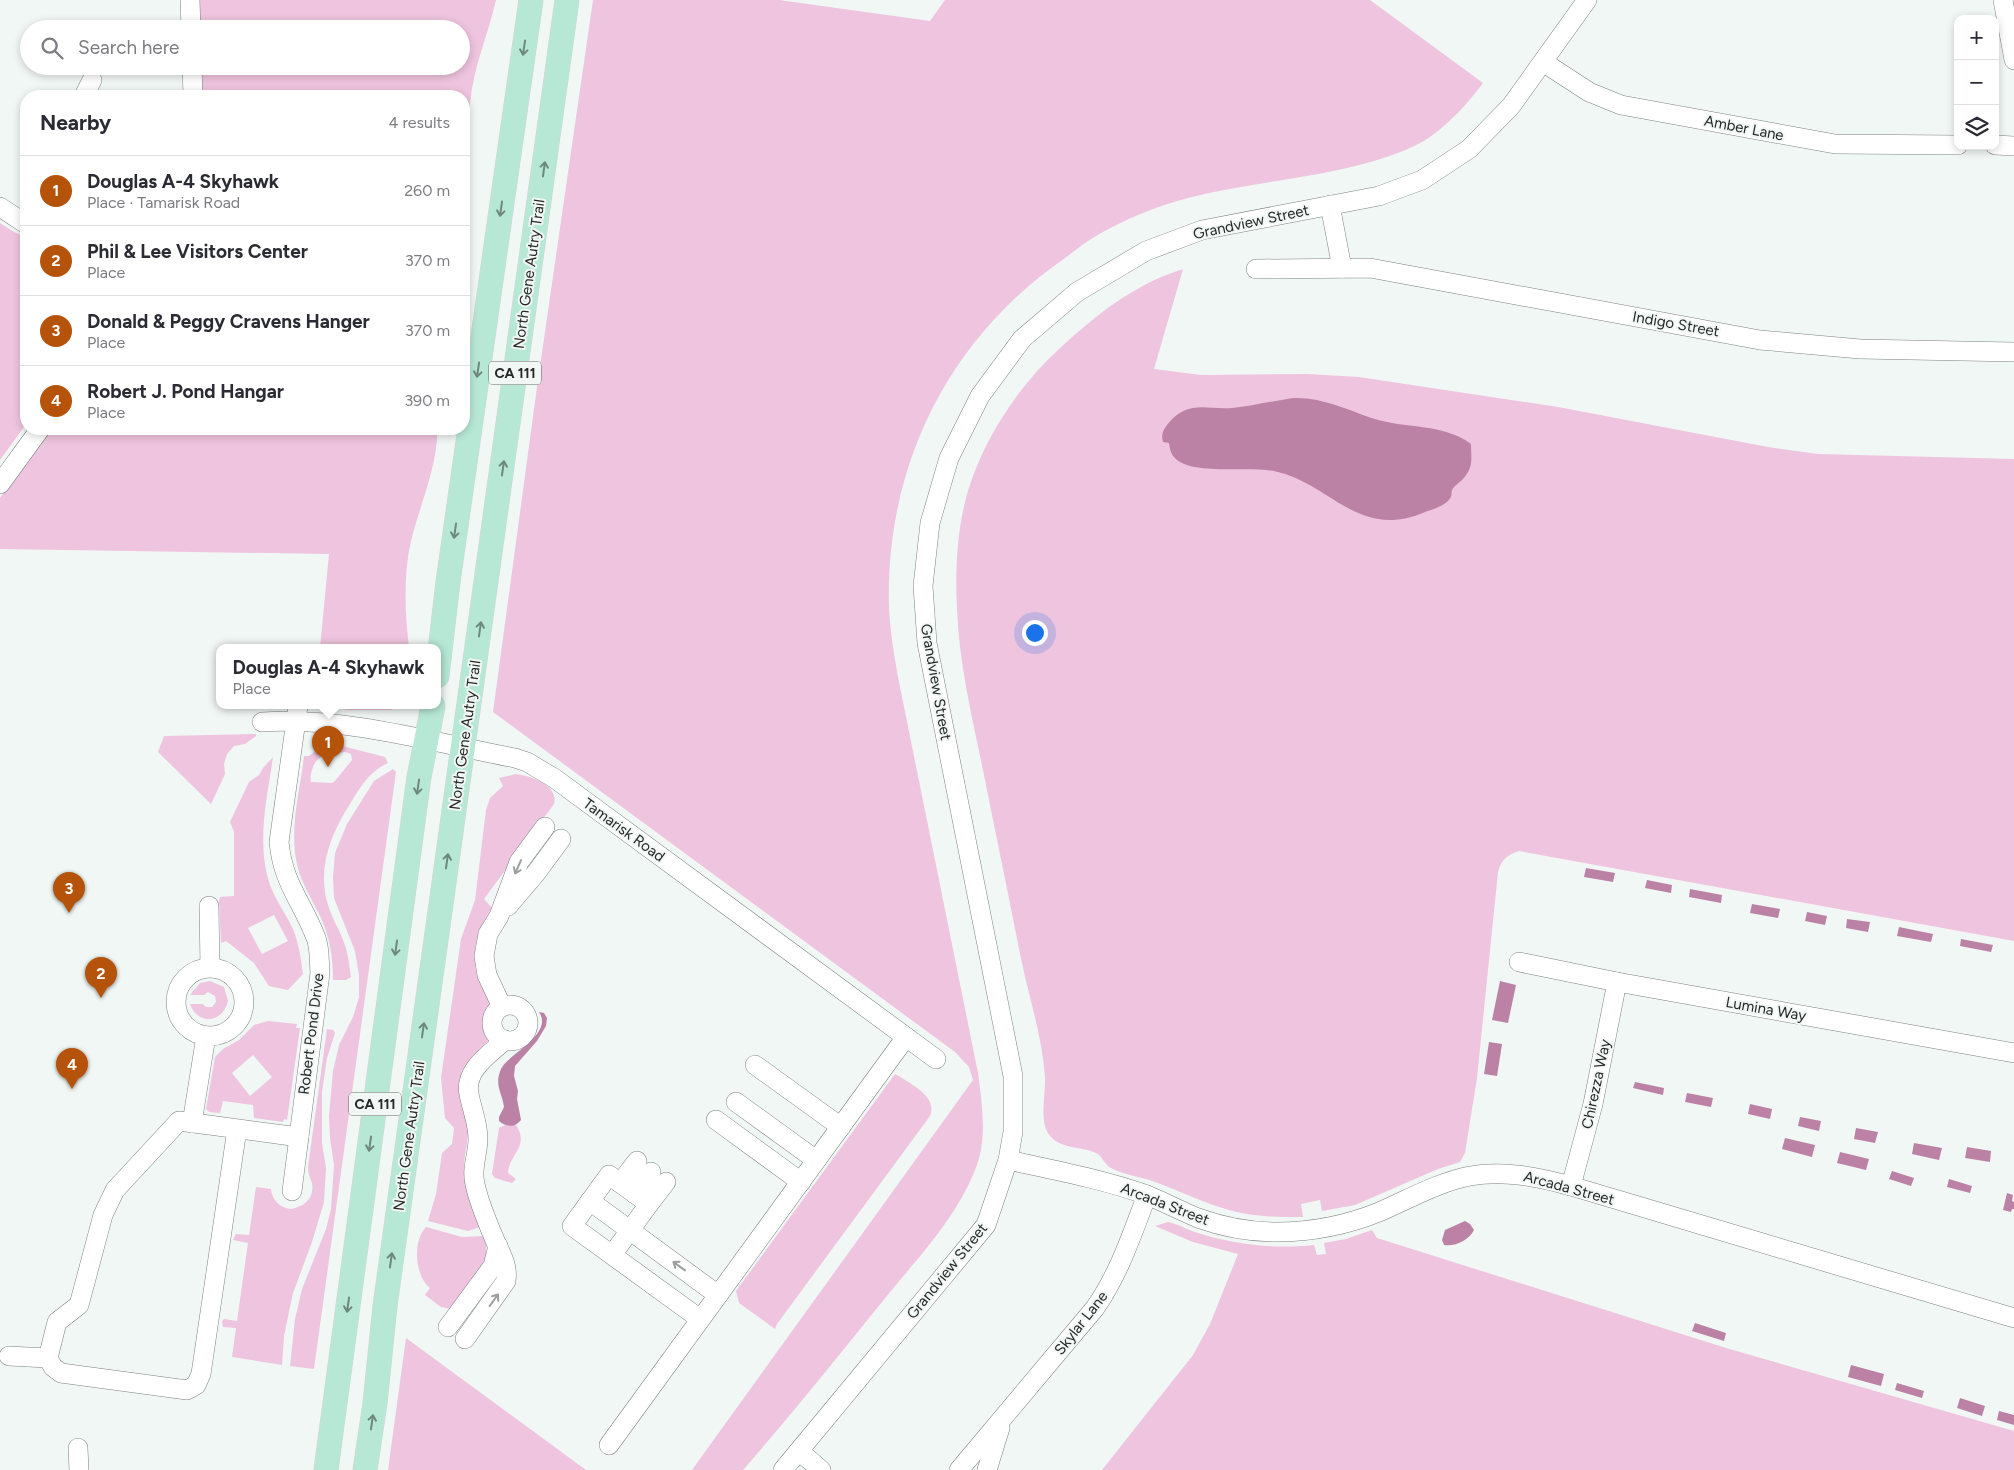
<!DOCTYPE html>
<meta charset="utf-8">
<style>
:root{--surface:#fff;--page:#f2f2f3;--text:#2b2b33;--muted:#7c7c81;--line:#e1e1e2;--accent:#b45309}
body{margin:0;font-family:Figtree,sans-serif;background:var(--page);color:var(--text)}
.controls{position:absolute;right:15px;top:15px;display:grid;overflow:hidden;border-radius:10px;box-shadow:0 2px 8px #0003}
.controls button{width:45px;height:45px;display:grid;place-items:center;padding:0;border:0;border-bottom:1px solid var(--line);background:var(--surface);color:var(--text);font:25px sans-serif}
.you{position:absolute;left:1034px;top:632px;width:18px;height:18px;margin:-12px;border:4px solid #fff;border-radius:50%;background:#1a73e8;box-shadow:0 0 0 8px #1a73e833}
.badge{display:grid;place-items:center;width:32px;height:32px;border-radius:50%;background:var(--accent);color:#fff;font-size:16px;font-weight:700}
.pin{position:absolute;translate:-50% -41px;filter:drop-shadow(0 1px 2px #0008)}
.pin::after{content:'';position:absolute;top:26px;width:18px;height:15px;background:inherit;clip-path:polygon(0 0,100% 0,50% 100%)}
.popup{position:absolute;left:216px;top:644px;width:225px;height:65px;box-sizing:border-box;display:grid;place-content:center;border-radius:10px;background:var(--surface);filter:drop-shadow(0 1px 4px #0005);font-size:16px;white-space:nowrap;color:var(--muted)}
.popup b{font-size:19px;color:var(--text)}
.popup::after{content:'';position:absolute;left:50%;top:100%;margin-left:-10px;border:10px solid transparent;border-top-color:var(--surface)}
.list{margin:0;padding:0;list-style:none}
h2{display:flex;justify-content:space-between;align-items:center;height:65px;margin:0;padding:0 20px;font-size:21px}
h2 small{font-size:16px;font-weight:400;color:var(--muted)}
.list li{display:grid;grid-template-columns:32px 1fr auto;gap:15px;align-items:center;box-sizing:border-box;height:70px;padding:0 20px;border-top:1px solid var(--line)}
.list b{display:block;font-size:19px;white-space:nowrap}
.list p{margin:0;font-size:16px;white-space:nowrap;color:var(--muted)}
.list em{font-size:16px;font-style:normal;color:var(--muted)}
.icon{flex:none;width:28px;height:28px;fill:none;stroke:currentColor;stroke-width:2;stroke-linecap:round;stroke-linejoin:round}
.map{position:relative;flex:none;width:2014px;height:1470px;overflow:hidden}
.search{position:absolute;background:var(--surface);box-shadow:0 2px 8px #0003;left:20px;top:20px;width:450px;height:55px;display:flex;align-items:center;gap:12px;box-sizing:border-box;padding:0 18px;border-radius:28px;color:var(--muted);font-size:19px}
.panel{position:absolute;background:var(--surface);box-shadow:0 2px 8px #0003;left:20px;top:90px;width:450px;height:345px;border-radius:20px}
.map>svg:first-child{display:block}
.green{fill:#efc4de;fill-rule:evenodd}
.water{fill:#bb82a5}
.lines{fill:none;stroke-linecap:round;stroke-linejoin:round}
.minor-casing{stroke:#7d8280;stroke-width:20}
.major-casing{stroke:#d4d4d4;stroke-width:25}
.minor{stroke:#fff;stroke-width:19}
.major{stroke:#b7e8d6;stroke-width:24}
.oneway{stroke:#6e887e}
.oneway2{stroke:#9d9e9e}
.labels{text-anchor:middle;stroke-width:4;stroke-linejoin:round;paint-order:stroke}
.shield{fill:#f1f7f4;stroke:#636664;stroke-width:1}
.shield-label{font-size:14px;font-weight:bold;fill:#262827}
.street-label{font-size:15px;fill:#262827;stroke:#f1f7f4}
</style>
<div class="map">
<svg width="2014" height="1470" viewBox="0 0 2014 1470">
<rect width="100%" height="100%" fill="#f1f7f4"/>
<g class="green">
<path d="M 199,0 L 496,0 C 488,35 473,68 470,104 C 466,148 474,194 464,238 L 464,96 L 200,96 L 199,66 L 461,66 L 461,29 L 199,29 Z"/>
<path d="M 593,0 L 779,0 L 930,21 L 945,0 L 1370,0 L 1483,83 C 1468,103 1451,122 1430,137 C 1414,148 1393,155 1374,161 C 1313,179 1249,182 1188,198 C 1157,206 1123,220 1096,236 C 1084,243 1072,253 1061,261 C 947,341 885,468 889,607 C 890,631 894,654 898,677 L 978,1073 C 982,1105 988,1139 975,1170 C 956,1218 918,1258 886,1297 C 839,1355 792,1414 743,1470 L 692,1470 L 973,1080 L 969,1067 L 955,1052 L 493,712 L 537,387 Z"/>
<polygon points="0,223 14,232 26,237 26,424 0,460"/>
<path d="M 1183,269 L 1154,369 L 1201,375 L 1307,374 L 1359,377 L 1558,407 L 1768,447 L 1818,454 L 2014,459 L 2014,941 L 1519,851 C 1507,855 1501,860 1498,872 L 1477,1078 L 1465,1153 L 1460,1162 L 1438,1169 L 1355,1205 L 1322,1211 L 1320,1200 L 1301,1204 L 1303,1217 C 1284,1217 1265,1217 1247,1214 C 1216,1209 1187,1194 1158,1183 C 1143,1177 1124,1175 1111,1168 C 1105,1165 1103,1158 1098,1154 C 1084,1146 1063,1150 1051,1137 C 1038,1124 1046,1094 1045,1077 C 1042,1035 1028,994 1020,954 C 1008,892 995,831 983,770 C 972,717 959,663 957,609 C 955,570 957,528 968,491 C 984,438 1018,387 1058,350 C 1097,314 1133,285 1183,269 Z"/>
<path d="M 49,429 L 437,429 C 439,461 419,508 411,541 C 403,576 405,613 409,648 L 320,648 L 329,554 L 0,549 L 0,498 Z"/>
<polygon points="324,706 393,706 392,710 349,710"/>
<polygon points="256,734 256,736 245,744 234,746 227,754 224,764 225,774 211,804 158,752 164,736"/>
<path d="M 327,742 L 385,757 L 388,763 C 369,772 361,786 350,804 C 330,835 316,871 329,908 C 333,920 339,929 343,940 C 348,951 349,964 351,977 L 346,980 L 333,980 C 333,957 330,937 320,916 C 312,899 301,883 297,864 C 289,829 300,791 304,756 L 309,756 ZM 345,752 L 351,754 L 352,760 L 335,781 L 332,783 L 311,782 C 310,777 311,774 312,770 C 317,753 330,754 345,752 Z"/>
<path d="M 273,757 C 267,799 256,843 270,885 C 276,901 286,914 293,929 C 299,944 301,959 303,974 L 288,990 L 269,986 L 254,963 L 226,941 L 221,943 L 219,900 L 220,897 L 234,896 L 234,832 L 230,822 L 249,782 L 259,775 L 263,768 ZM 274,915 L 288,941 L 262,954 L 248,928 Z"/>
<polygon points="393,769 396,772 314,1369 290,1366 295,1319 302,1289 326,1229 331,1209 334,1165 330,1138 329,1116 333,1071 339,1045 353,1017 359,997 359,975 355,951 334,898 333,877 335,853 347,824 374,781"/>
<path d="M 516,774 C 531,776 559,785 554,804 L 484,899 L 492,908 C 476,931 469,956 480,983 C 483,991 488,997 491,1004 L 486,1018 L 488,1041 C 478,1053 464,1061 460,1077 C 456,1094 465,1106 467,1122 C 470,1138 464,1152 464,1168 C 463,1189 473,1209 480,1227 L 468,1231 L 428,1221 L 436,1194 L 442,1153 L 452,1144 L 454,1128 L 445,1118 L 441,1078 L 461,939 L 475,900 L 486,810 L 490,798 L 503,786 L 499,778 Z"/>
<path d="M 210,981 L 224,987 L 228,1001 C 223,1023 198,1026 190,1004 L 203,1004 L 206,1007 L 212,1007 L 216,1002 L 215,996 L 208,992 L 204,995 L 190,995 L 200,983 Z"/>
<path d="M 268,1021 L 297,1024 L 296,1028 L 300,1028 L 287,1120 L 284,1119 L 283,1122 L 254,1118 L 253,1105 L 223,1101 L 220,1113 L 209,1112 L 206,1109 L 215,1057 L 223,1049 L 239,1040 L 254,1025 ZM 253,1055 L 272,1077 L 250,1096 L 232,1073 Z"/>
<path d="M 327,1029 L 333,1030 L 335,1033 L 327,1058 L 322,1092 L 322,1143 L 326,1168 L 324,1202 L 312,1242 L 293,1293 L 284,1336 L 282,1365 L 232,1357 L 236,1328 L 223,1327 L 222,1321 L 224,1319 L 237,1321 L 248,1243 L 233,1240 L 236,1234 L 249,1235 L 256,1187 L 271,1189 C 272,1200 280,1208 291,1209 C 304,1207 315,1198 312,1183 C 310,1178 308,1173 308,1167 Z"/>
<path d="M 895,1074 L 899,1076 C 912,1085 938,1097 930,1116 L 777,1324 L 775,1329 L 739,1303 L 736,1291 Z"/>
<path d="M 505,1125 L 516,1125 C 530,1147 509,1154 508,1173 L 516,1179 L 512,1183 L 495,1178 L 492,1174 L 499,1128 Z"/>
<path d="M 1168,1222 C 1179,1224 1187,1230 1198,1233 C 1236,1245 1274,1249 1314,1245 L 1317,1255 L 1326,1254 L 1324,1243 L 1346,1239 L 1372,1230 L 1377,1238 L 1726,1348 L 2014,1431 L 2014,1470 L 1102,1470 L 1193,1355 L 1210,1324 L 1238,1254 L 1193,1242 L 1155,1226 Z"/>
<path d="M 426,1227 L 462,1237 L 484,1236 L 486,1244 L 486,1260 L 450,1309 L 441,1307 L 425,1295 L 430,1288 C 415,1276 412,1242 426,1227 Z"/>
<polygon points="406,1338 586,1470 388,1470"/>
</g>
<g class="water">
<path d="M 1293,398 C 1323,397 1347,410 1375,419 C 1407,429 1443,423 1471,444 C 1471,458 1474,467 1463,479 C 1460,482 1454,486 1452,490 C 1451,492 1452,495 1451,497 C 1446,506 1433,509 1425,512 C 1358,541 1331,483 1274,471 C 1249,466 1196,475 1177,460 C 1171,455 1170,450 1169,443 L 1163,442 C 1161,435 1163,430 1167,425 C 1188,399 1205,410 1232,408 C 1252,406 1273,401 1293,398 Z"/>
<polygon points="1586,868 1615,873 1613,882 1584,877"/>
<polygon points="1647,880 1672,885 1671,893 1645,888"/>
<polygon points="1690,889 1722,895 1721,903 1689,897"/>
<polygon points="1752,904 1780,909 1778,918 1750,913"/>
<polygon points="1807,912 1827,916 1825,925 1805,921"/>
<polygon points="1847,919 1870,922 1868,932 1846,928"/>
<polygon points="1899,927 1933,934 1931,942 1897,936"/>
<polygon points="1961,939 1993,945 1991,952 1960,946"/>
<polygon points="1500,981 1516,985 1508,1023 1492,1020"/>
<path d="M 539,1012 L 544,1013 L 547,1018 L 546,1026 L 537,1041 L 515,1066 L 514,1076 L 518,1091 L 517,1099 L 521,1120 C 515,1128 506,1127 499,1121 L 499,1117 L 504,1107 C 502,1092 494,1085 501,1069 C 509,1053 554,1034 539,1012 Z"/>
<polygon points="1489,1042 1502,1044 1497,1076 1484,1074"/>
<polygon points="1635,1082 1664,1088 1663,1095 1633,1088"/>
<polygon points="1687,1093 1713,1098 1711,1107 1685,1102"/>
<polygon points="1750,1104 1772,1109 1770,1119 1748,1114"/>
<polygon points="1800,1117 1821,1121 1819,1131 1798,1126"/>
<polygon points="1856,1128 1878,1132 1875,1143 1854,1139"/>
<polygon points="1785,1138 1815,1145 1812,1157 1782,1149"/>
<polygon points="1914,1143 1942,1148 1939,1160 1912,1154"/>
<polygon points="1967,1147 1991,1151 1990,1162 1965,1158"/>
<polygon points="1840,1152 1869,1159 1866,1170 1837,1163"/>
<polygon points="1892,1171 1914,1178 1911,1186 1889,1179"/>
<polygon points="1949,1179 1972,1186 1970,1193 1947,1187"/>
<polygon points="2007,1193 2013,1195 2012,1201 2014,1202 2014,1209 2012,1209 2011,1212 2003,1210"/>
<path d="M 1465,1221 L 1470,1224 L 1474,1230 C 1469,1240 1455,1247 1444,1245 L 1442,1240 L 1445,1230 Z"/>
<polygon points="1695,1323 1726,1333 1724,1341 1692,1331"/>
<polygon points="1851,1365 1884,1374 1881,1386 1848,1377"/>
<polygon points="1897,1383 1924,1391 1922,1398 1895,1390"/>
<polygon points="1960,1398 1985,1406 1982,1416 1957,1408"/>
<polygon points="1999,1411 2014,1415 2014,1425 1997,1420"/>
</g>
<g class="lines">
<defs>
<g id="minor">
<polyline points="190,0 191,29"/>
<polyline points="2003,0 2014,60"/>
<polyline points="1543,62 1589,92 1621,105 1835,144 1958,145"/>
<polyline points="192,66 193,96"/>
<polyline points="84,96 92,80"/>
<polyline points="1995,145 2014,146"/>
<polyline points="1330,205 1342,268"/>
<polyline points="0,207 26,224"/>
<polyline points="1256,269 1370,268 1760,340 1860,349 2014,352"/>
<polyline points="0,484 40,429"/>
<path d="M 262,722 C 348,717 431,742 515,758 L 527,762 L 554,778 L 936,1059"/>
<polyline points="209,906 210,967"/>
<polyline points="508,906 536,873 561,839"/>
<polyline points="1519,962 1617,982 2014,1053"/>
<circle cx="210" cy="1002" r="34"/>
<circle cx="510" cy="1023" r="18"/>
<polyline points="502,1007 487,975 484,956 488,934 499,916 519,862 545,827"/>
<polyline points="755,1065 841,1127"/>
<polyline points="736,1102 816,1160"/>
<polyline points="716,1120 801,1182"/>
<polyline points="192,1123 206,1036"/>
<polyline points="237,1129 201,1374 196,1385 187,1390 61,1373 53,1367 48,1358 57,1322 79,1305 103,1215 115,1190 179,1121 299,1137"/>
<path d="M 1008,1160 C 1054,1170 1102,1179 1147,1195 C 1164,1202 1181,1211 1198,1218 C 1223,1227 1250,1232 1276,1232 C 1311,1232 1347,1225 1379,1212 C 1409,1199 1439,1182 1470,1176 C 1505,1170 1538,1177 1571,1186 L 2014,1318"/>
<polyline points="620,1183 637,1161"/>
<polyline points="1571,1186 1593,1104 1617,982"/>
<path d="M 292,1191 L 320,973 C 319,961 320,948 316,938 C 302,901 283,884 279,842 L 298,706"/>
<polyline points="635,1194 651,1172"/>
<polyline points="590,1201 718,1295"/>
<polyline points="649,1204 666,1182"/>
<polyline points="612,1255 649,1204 609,1175 572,1226 700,1319"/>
<polyline points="448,1327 493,1266 498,1246"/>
<path d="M 465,1339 L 506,1281 C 508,1266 503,1258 497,1245 C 489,1226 479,1204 475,1184 C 471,1169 478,1154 478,1139 C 478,1123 472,1110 469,1094 C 464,1070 490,1054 505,1040"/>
<polyline points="9,1356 48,1358"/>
<polyline points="609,1445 906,1037"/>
<polyline points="78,1448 79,1470"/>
<polyline points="799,1451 821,1470"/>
<polyline points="783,1470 986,1225 1008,1160 1013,1132 1013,1076 927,643 923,586 930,523 949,458 980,396 1022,339 1077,292 1146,251 1202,230 1379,196 1422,180 1469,149 1511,106 1587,0"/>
<path d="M 959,1470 L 1095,1308 C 1119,1274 1132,1234 1147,1195"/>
<polyline points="987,1470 1000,1428"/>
</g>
<g id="major">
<polyline points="437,676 448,582 531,0"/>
<polyline points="326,1470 419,777 433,706"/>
<polyline points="365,1470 375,1403 385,1306 567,0"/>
</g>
</defs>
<use href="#minor" class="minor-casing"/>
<use href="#major" class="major-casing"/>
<use href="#minor" class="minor"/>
<use href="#major" class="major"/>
</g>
<defs><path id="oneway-shaft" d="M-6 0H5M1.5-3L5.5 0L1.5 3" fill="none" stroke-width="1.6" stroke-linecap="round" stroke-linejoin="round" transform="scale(1.25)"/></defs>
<g class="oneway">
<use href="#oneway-shaft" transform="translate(524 48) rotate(98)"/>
<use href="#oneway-shaft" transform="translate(544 169) rotate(-82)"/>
<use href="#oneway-shaft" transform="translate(501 209) rotate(98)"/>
<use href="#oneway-shaft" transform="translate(478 370) rotate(98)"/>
<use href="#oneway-shaft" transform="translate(503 468) rotate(-82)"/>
<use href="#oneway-shaft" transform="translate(455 531) rotate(98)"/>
<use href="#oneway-shaft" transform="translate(480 629) rotate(-82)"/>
<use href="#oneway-shaft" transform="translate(418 787) rotate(98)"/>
<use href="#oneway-shaft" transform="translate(447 861) rotate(-82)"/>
<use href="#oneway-shaft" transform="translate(396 948) rotate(98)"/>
<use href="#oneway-shaft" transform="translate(423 1030) rotate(-82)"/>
<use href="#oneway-shaft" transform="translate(370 1144) rotate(98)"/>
<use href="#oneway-shaft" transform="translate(391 1260) rotate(-82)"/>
<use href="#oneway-shaft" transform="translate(348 1305) rotate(98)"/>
<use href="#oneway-shaft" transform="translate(372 1422) rotate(-82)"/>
</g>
<g class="oneway2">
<use href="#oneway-shaft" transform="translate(518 867) rotate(114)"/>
<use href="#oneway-shaft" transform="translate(679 1266) rotate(-144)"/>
<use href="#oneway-shaft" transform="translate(494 1300) rotate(-54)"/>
</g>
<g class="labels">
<g class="shield">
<rect x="489" y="361.5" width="52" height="23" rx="4"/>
<rect x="349" y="1092.5" width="52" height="23" rx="4"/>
</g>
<g class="shield-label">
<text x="515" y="378">CA 111</text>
<text x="375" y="1109">CA 111</text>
</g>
<g class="street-label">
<text transform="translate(1744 128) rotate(11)" y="5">Amber Lane</text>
<text transform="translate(1251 222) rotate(-12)" y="5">Grandview Street</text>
<text transform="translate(529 274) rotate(-82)" y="5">North Gene Autry Trail</text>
<text transform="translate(1676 324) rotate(10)" y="5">Indigo Street</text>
<text transform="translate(936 682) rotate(80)" y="5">Grandview Street</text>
<text transform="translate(465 735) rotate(-82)" y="5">North Gene Autry Trail</text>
<text transform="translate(624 830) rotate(36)" y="5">Tamarisk Road</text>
<text transform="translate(1766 1009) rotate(10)" y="5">Lumina Way</text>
<text transform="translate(311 1034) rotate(-83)" y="5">Robert Pond Drive</text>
<text transform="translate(1596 1084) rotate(-78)" y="5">Chirezza Way</text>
<text transform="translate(409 1136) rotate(-82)" y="5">North Gene Autry Trail</text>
<text transform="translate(1569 1188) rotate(15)" y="5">Arcada Street</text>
<text transform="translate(1165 1204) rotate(21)" y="5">Arcada Street</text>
<text transform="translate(947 1271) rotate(-51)" y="5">Grandview Street</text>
<text transform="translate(1081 1323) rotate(-52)" y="5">Skylar Lane</text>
</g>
</g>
</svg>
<div class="controls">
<button>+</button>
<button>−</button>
<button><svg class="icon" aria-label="layers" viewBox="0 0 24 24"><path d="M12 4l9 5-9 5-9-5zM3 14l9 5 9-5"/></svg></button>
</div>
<div class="you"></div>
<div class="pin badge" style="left:328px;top:767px">1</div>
<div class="popup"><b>Douglas A-4 Skyhawk</b>Place</div>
<div class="pin badge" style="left:101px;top:998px">2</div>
<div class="pin badge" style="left:69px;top:913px">3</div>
<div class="pin badge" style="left:72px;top:1089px">4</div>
<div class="search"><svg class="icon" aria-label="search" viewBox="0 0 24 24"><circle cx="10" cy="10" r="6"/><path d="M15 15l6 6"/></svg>Search here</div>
<section class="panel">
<h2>Nearby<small>4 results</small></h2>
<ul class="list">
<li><span class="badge">1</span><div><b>Douglas A-4 Skyhawk</b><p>Place · Tamarisk Road</p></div><em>260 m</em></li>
<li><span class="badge">2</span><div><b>Phil &amp; Lee Visitors Center</b><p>Place</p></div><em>370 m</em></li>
<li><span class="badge">3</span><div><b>Donald &amp; Peggy Cravens Hanger</b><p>Place</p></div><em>370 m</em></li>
<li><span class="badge">4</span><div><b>Robert J. Pond Hangar</b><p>Place</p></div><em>390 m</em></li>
</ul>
</section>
</div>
